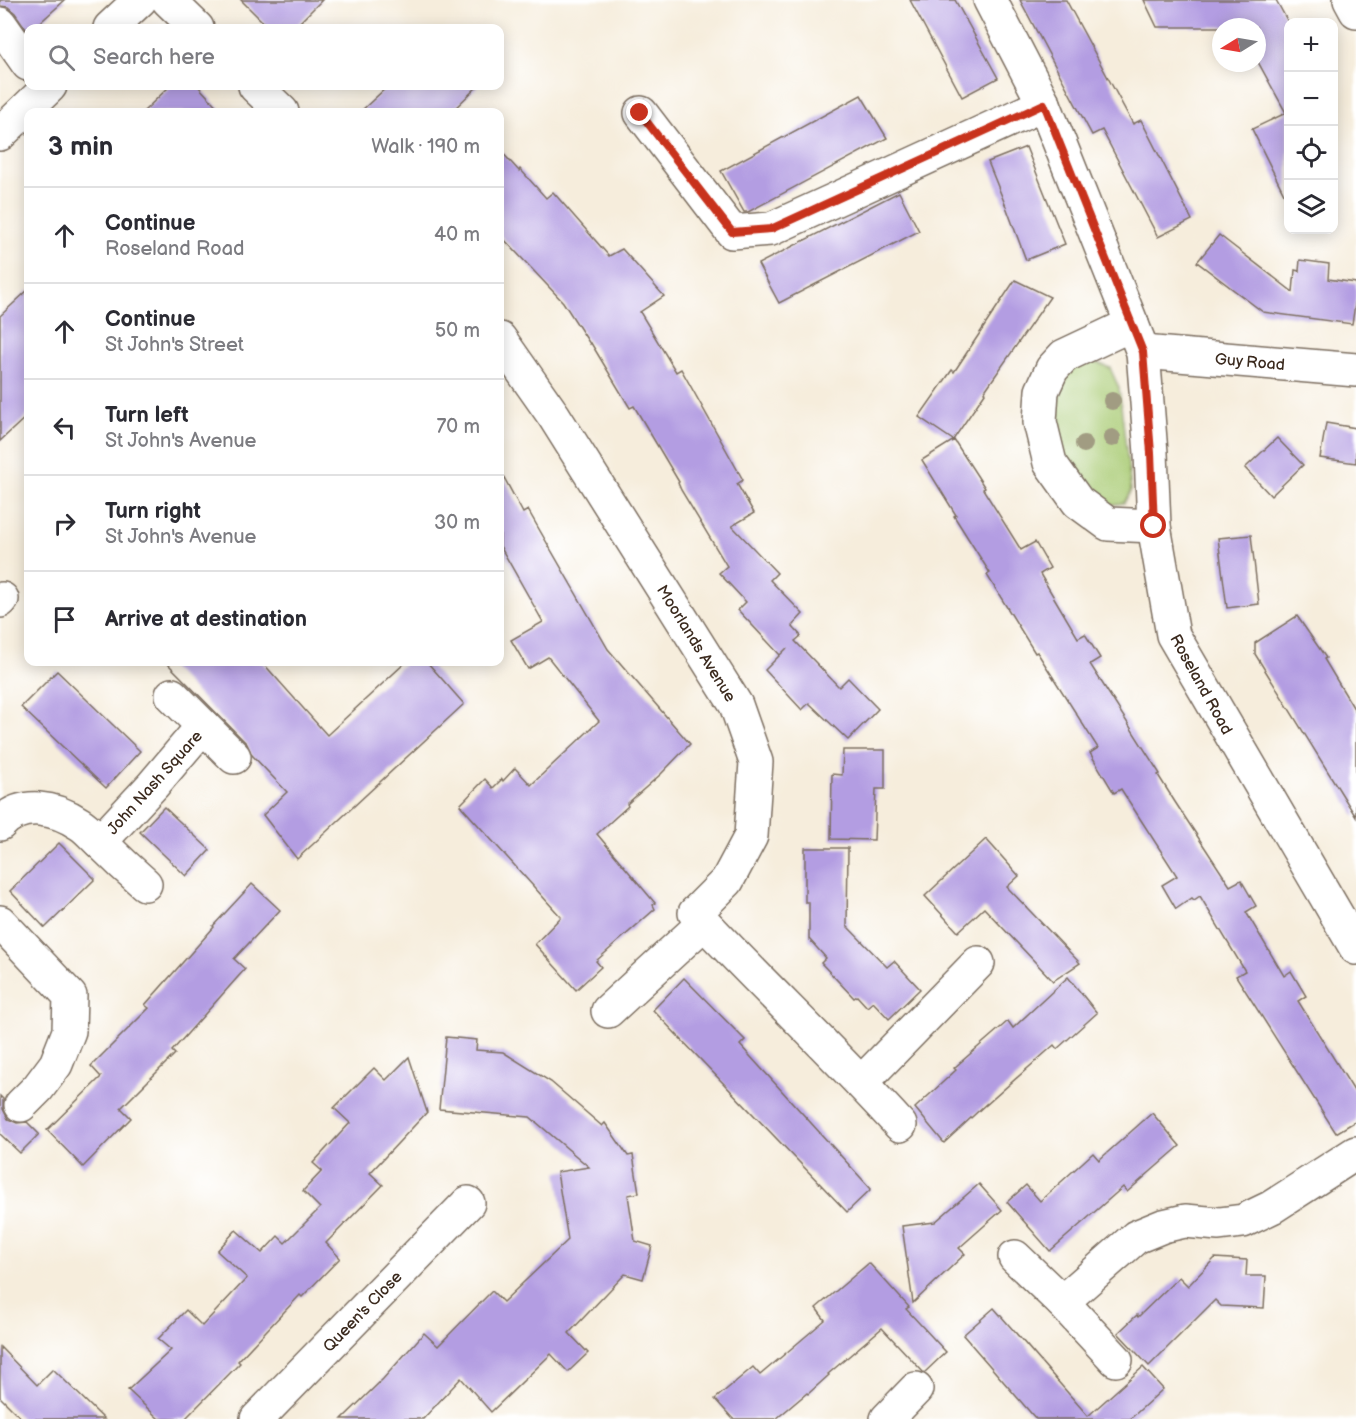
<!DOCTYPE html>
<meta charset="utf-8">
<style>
:root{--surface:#fff;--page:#f2f2f3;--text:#2b2b33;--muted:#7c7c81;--line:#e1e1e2}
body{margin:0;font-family:"Balsamiq Sans",sans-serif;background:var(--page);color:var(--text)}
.controls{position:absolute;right:18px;top:18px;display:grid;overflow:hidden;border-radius:12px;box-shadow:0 3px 15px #0003}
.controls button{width:54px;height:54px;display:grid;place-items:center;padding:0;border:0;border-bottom:2px solid var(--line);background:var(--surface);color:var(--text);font:30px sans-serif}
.compass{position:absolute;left:1212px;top:18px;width:54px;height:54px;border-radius:50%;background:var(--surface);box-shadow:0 3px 15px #0003;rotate:259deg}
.stop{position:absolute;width:18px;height:18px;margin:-14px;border:4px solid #c8321e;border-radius:50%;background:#fff}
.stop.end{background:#c8321e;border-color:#fff;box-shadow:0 2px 6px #0008}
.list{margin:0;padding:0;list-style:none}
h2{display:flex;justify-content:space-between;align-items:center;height:78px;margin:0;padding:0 24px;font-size:26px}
h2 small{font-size:20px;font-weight:400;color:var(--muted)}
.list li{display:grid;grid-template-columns:39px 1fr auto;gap:18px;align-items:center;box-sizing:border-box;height:96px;padding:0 24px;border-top:2px solid var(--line)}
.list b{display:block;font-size:22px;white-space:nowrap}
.list p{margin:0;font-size:20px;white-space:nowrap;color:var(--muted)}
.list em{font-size:20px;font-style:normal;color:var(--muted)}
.icon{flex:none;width:33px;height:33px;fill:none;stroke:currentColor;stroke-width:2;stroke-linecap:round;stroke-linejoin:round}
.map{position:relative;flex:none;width:1356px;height:1419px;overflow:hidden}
.search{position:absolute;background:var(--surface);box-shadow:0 3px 15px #0003;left:24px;top:24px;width:480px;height:66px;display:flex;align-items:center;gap:15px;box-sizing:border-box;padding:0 21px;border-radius:12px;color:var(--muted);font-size:22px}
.panel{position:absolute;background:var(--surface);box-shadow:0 3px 15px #0003;left:24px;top:108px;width:480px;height:558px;border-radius:12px}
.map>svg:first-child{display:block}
.green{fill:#a9cb73;stroke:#727a48;stroke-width:1.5}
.building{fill:#b39de2}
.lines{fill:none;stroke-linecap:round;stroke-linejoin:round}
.minor-casing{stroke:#7c6e60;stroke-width:36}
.major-casing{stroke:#7c6e60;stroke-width:36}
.minor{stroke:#fff;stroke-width:33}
.major{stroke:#fff;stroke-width:33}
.tree{fill:#a19c82}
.route{stroke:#c8321e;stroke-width:8}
.labels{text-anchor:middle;stroke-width:4.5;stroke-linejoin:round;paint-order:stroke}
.street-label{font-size:16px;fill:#3b2a1e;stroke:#fff}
</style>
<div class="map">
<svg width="1356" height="1419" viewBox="0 0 1356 1419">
<rect width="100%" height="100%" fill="#fff"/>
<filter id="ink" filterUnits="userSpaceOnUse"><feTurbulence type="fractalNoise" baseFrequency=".0167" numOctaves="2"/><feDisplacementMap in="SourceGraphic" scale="12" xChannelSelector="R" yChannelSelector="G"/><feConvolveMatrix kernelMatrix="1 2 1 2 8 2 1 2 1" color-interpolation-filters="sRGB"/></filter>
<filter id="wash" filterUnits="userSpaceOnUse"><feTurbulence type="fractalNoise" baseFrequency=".008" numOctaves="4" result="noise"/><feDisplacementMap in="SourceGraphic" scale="24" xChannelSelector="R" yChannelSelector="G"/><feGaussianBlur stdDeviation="1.35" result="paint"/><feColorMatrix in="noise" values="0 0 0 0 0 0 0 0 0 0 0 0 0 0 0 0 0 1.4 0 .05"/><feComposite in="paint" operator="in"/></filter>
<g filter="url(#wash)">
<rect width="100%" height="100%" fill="#f6eddc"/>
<polygon class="green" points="1091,360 1110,368 1119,388 1131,490 1124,503 1102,506 1079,493 1052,427 1057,398 1068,369"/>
<g id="blocks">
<g class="building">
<polygon points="0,0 65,0 34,28 28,28 28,32 15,13 8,7 0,6"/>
<polygon points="241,0 322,0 294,28 269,28"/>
<polygon points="910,0 955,0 998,78 962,97"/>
<polygon points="1020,0 1066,0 1133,124 1141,120 1192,220 1158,237 1102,130 1092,135"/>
<polygon points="1144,0 1276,0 1288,22 1288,202 1252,129 1286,113 1257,60 1257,27 1157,27"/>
<polygon points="170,86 198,86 222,112 143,112"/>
<polygon points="388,86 478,86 451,112 360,112"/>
<polygon points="861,95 887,138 748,212 744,212 721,171"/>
<polygon points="1026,147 1065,244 1026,260 1007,209 988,162"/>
<polygon points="500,150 519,171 520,169 546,198 553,192 609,256 622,249 664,296 640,312 676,372 681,369 743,480 737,484 754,513 732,526 777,573 770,580 803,614 792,626 801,636 795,641 839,687 848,678 878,709 848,740 809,703 802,710 765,670 787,648 780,655 738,610 746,602 719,573 727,566 681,490 678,483 679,482 634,406 630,408 591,343 590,344 563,302 500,235"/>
<polygon points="899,192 919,231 779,303 758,264"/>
<polygon points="1219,235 1293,292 1295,270 1299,271 1300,260 1329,264 1328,279 1356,283 1356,298 1352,324 1263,312 1197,262"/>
<polygon points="1015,280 1050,297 984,392 985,393 953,440 919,417 952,370 954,372"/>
<polygon points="28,290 28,415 0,441 0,316"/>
<polygon points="1326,423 1356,428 1356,463 1320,458"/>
<polygon points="1277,438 1303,465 1271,496 1245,468"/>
<polygon points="954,440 985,488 983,489 1021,550 1035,542 1050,568 1040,574 1078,638 1085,634 1100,658 1090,664 1160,774 1158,775 1175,802 1230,886 1241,880 1256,906 1246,912 1284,976 1291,971 1306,996 1298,1001 1356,1094 1356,1121 1336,1133 1236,976 1245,971 1200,896 1194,900 1192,898 1176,909 1162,885 1177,876 1121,789 1114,793 1090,753 1098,748 1037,652 1035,653 987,575 990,573 954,516 956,515 922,460"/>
<polygon points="500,470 523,513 528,510 608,649 690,744 661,774 627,804 628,806 597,834 655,903 653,905 655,909 596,961 601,967 576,990 535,944 561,917 460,805 485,779 493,788 502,779 503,781 515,768 531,785 599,721 548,657 528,669 511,640 543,622 500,546"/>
<polygon points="1251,535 1259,604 1227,608 1218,538"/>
<polygon points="1297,616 1326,658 1324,659 1356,712 1356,817 1255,654 1255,643"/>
<polygon points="166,662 262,662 327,735 406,662 427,662 464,704 297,859 263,815 287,792 252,755 247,744"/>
<polygon points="57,671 140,751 106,788 21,707"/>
<polygon points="843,750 885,750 885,789 876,789 874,840 831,839 832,774 842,775"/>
<polygon points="164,807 210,850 186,876 140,832"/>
<polygon points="986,839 1019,876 1007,887 1080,963 1053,981 984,908 958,932 925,896"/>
<polygon points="59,843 95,879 45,928 10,891"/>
<polygon points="805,848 848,848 847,926 887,967 894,961 920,989 889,1019 873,1002 867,1007 857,996 854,998 821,963 826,958 809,939 809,902 805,902"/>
<polygon points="252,884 280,910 234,959 245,969 172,1051 175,1054 121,1108 131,1118 83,1167 47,1130 101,1077 91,1066 149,1008 145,1005 214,927 213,926"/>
<polygon points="1068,977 1097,1013 1057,1049 1054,1045 986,1105 986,1104 944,1143 915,1108 956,1070 954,1068 1008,1021 1013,1028"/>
<polygon points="684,978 745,1040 740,1045 871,1189 847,1212 653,1010"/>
<polygon points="446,1037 477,1040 476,1050 503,1052 551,1082 602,1126 605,1123 628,1156 633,1155 639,1193 628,1195 635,1241 652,1246 643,1279 625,1274 569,1333 588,1353 568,1372 551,1354 491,1412 461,1378 423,1419 342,1419 383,1379 424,1333 438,1346 492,1291 503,1302 568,1240 557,1172 589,1167 530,1117 439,1109"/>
<polygon points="409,1057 427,1112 370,1173 383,1185 326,1243 340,1258 302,1297 300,1295 266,1331 238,1361 240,1363 185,1419 159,1419 128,1390 171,1350 158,1339 186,1310 202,1326 247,1278 217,1251 236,1230 262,1253 278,1236 285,1243 320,1208 303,1191 322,1171 313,1163 350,1123 334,1108 374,1068 386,1080"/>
<polygon points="0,1096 3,1099 3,1109 8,1119 17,1123 27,1122 39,1134 20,1153 0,1134"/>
<polygon points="1152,1113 1180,1146 1127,1192 1123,1187 1050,1251 1007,1202 1026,1185 1040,1201 1093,1153 1099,1160"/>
<polygon points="979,1184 1002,1210 959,1248 965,1254 913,1303 902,1226 935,1222"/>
<polygon points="1215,1258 1247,1260 1246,1276 1266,1276 1264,1308 1221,1306 1215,1300 1149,1366 1118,1333 1137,1315 1138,1317 1179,1277 1188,1286"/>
<polygon points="869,1263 909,1307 906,1309 946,1352 924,1373 882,1328 828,1374 829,1375 808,1394 807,1393 776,1419 733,1419 715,1399 753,1367 760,1375 825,1320 816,1308"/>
<polygon points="994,1308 1088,1416 1143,1367 1163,1389 1130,1419 1036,1419 963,1335"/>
<polygon points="0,1347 37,1385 53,1369 104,1419 22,1419 0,1397"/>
</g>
</g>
</g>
<g filter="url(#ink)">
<use href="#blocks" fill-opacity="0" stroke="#7c6e60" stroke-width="1.5"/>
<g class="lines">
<defs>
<g id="minor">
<polyline points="168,0 197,28"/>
<polyline points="990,0 1044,104 1143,352 1151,453 1154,526 1173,635 1356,948"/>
<polyline points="1350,0 1356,11"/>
<polyline points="0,24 28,64"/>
<polyline points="255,86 282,112"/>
<polyline points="641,113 732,232 771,229 1044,104"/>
<polyline points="1132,324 1064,356 1052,369 1042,391 1040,422 1050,463 1078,502 1108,524 1154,526"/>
<path d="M 500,339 L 554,416 L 736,705 L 756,762 L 751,836 L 727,881 L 695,913 C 762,985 834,1052 900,1125"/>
<polyline points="1143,352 1356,370"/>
<polyline points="0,601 2,599"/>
<polyline points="172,695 234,757"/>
<path d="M 0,824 C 22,800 56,808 80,824 C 88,829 94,837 101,843 C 115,857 130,871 145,884"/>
<polyline points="100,842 153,785 203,726"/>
<polyline points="0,922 70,996 69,1031 56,1064 38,1088 21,1105"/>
<polyline points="608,1011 704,923"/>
<polyline points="862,1082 978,963"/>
<polyline points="1015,1257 1062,1302 1136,1237 1163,1226 1185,1221 1219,1224 1243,1221 1272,1207 1356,1153"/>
<polyline points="1062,1302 1116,1360"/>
<polyline points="257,1419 468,1203"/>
<polyline points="887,1419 916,1389"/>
</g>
<g id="major">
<polyline points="110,28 140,0"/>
<polyline points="0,134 50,86"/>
</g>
</defs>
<use href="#minor" class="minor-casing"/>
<use href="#major" class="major-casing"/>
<use href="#minor" class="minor"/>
<use href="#major" class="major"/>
</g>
<g class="tree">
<circle cx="1112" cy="401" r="9"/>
<circle cx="1112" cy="438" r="9"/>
<circle cx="1084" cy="444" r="9"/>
</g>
</g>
<g class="lines" filter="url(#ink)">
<polyline class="route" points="640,113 732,232 771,229 1044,104 1143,352 1151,453 1154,526"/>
</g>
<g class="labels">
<g class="street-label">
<text transform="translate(1250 361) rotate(5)" y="6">Guy Road</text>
<text transform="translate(697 643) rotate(58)" y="6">Moorlands Avenue</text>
<text transform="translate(1202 684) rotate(61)" y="6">Roseland Road</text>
<text transform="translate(154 782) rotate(-48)" y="6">John Nash Square</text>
<text transform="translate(362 1311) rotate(-46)" y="6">Queen's Close</text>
</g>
</g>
</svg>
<div class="controls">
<button>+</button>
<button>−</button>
<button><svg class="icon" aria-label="locate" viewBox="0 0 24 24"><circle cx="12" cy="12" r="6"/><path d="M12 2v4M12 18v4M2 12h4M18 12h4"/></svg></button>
<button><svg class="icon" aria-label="layers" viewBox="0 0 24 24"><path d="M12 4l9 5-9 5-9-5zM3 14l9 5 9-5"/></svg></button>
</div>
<svg class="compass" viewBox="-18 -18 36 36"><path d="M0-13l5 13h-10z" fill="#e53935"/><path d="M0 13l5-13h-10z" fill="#7c7c81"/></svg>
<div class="stop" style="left:1154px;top:526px"></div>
<div class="stop end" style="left:640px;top:113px"></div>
<div class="search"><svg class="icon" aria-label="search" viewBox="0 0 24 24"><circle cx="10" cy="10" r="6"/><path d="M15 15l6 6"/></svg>Search here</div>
<section class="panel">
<h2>3 min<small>Walk · 190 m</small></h2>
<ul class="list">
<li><svg class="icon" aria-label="ahead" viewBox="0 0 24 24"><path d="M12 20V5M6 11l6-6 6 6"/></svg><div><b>Continue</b><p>Roseland Road</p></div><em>40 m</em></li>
<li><svg class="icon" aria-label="ahead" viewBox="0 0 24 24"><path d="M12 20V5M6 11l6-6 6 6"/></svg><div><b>Continue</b><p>St John's Street</p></div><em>50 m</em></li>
<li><svg class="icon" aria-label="left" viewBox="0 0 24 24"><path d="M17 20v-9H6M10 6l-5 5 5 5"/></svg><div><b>Turn left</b><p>St John's Avenue</p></div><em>70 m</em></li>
<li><svg class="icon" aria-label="right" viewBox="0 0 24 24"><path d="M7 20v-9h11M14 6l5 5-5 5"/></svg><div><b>Turn right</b><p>St John's Avenue</p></div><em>30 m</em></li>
<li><svg class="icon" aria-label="arrive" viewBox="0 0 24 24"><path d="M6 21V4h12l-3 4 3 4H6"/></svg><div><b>Arrive at destination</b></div></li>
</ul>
</section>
</div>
